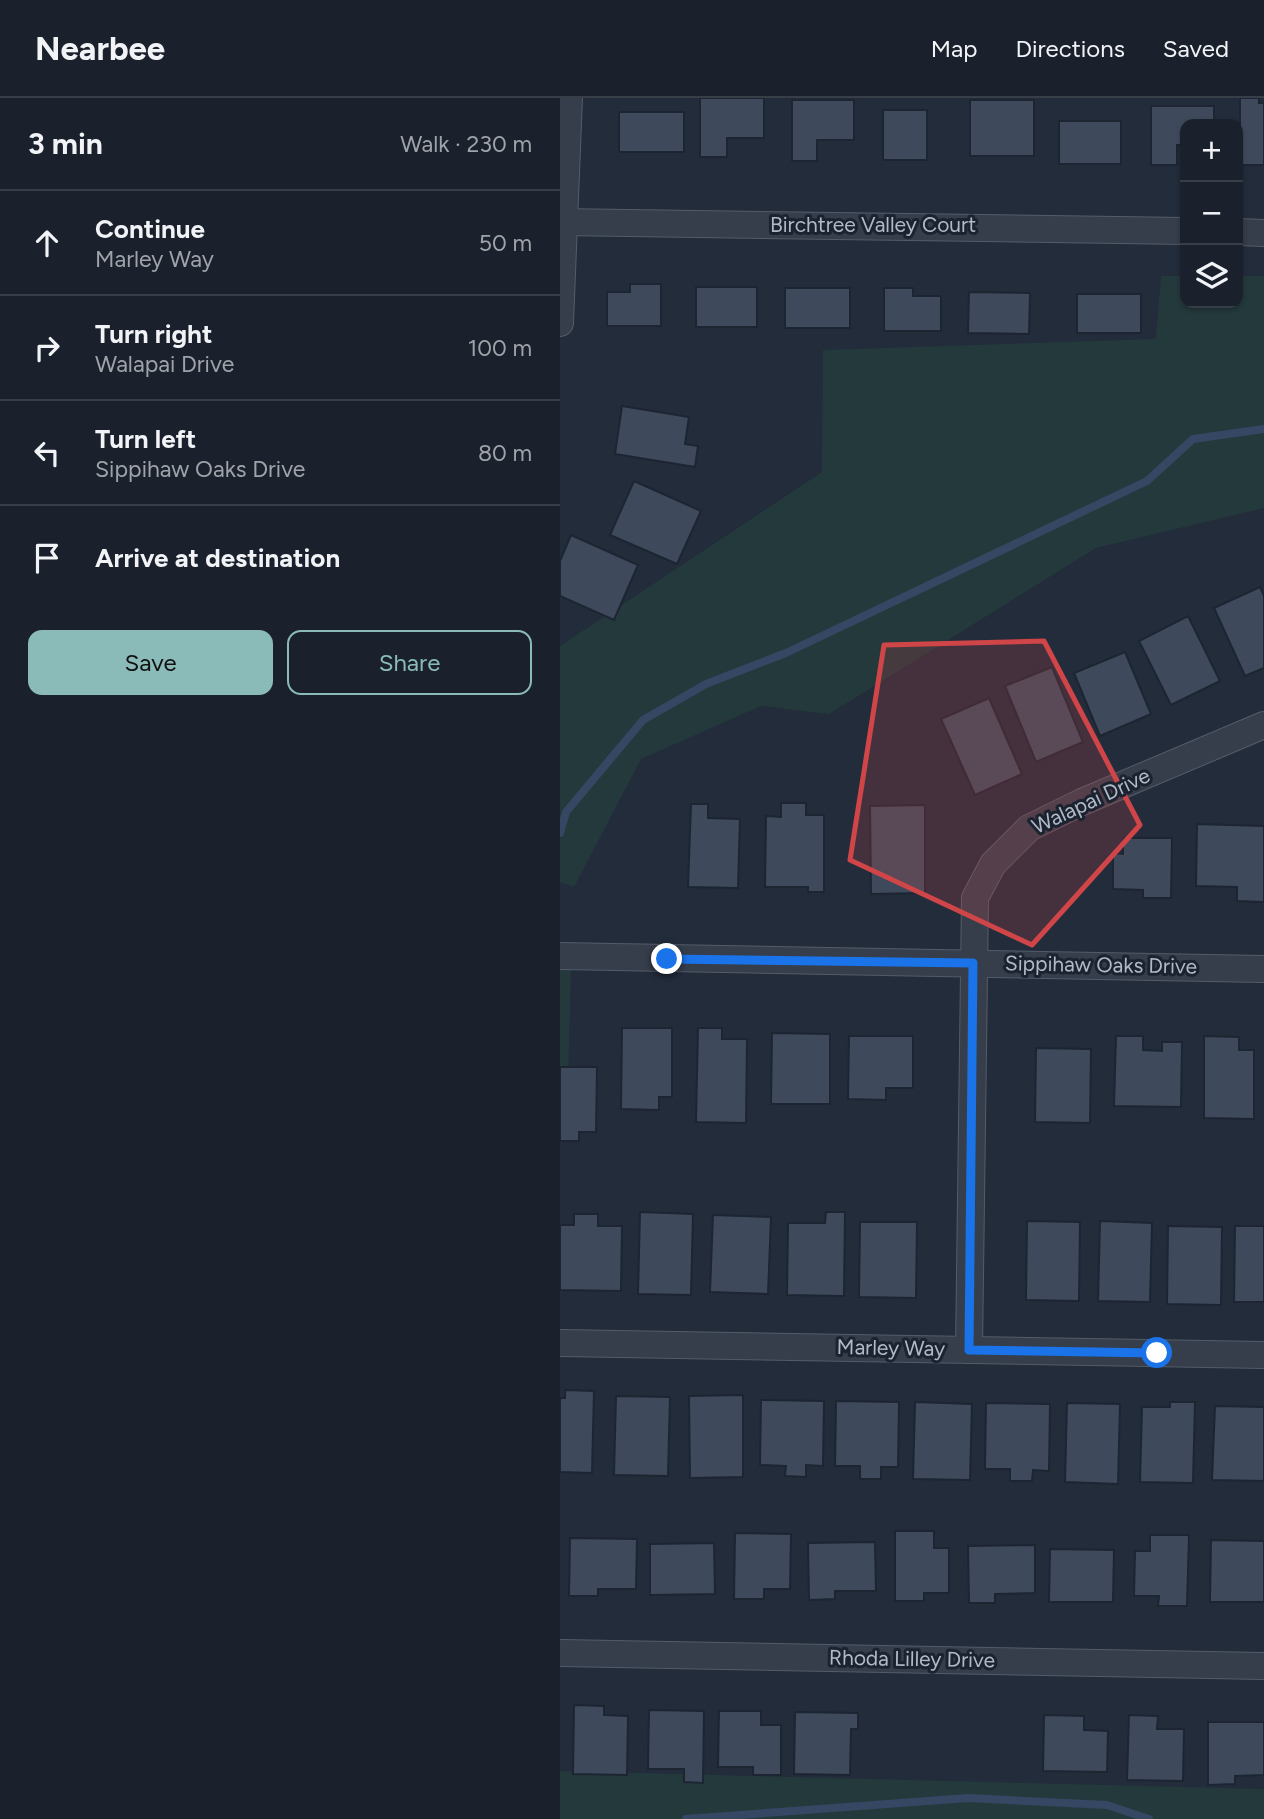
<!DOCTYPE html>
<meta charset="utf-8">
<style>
:root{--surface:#1a212c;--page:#272e38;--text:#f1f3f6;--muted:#9fa3a9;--line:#383e48;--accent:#8bbbb9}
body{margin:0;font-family:Figtree,sans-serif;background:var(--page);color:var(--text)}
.controls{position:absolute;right:21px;top:21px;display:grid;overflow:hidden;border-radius:14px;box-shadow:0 2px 5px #0004}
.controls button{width:63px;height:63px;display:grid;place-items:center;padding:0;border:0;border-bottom:2px solid var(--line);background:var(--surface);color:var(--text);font:35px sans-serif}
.stop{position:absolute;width:21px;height:21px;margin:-16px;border:5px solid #1a73e8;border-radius:50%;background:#fff}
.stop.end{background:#1a73e8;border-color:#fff;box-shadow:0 2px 7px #0008}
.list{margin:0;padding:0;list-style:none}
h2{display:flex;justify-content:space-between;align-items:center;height:91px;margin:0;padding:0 28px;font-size:30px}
h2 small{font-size:23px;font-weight:400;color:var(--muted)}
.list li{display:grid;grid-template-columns:46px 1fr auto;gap:21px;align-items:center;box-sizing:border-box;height:105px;padding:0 28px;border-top:2px solid var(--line)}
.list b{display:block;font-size:26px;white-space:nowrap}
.list p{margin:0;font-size:23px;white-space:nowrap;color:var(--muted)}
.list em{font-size:23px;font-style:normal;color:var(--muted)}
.actions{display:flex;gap:14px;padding:21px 28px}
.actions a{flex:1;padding:16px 0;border:2px solid var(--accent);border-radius:14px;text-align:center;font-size:24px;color:var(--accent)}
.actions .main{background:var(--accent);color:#111}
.icon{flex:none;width:38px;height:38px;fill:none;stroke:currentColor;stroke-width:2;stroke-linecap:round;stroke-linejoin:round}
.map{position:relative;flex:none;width:704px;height:1721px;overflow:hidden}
header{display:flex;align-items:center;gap:42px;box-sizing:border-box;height:98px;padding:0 35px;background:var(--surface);border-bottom:2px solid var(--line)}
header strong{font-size:33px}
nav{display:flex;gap:38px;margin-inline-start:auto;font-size:24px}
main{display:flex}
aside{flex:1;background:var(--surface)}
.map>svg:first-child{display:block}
.green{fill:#24393c}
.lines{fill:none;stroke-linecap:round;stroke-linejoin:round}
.stream{stroke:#354763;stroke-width:8}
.building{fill:#3e4a5b;stroke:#1d2532;stroke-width:2}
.minor-casing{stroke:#545c69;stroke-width:28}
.minor{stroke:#363e4b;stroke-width:26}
.route{stroke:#1a73e8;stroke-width:9}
.marked{fill:#cf4548;fill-opacity:0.2;stroke:#cf4548;stroke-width:5;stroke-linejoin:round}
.labels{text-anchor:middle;stroke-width:6;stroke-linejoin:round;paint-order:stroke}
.street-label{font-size:21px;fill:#b1b9c7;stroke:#1b2330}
</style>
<header>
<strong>Nearbee</strong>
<nav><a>Map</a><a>Directions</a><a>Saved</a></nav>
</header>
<main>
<aside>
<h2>3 min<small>Walk · 230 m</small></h2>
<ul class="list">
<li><svg class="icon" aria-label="ahead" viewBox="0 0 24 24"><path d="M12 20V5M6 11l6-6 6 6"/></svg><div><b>Continue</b><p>Marley Way</p></div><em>50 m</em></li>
<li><svg class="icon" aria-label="right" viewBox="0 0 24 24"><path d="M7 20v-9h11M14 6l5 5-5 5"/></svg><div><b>Turn right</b><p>Walapai Drive</p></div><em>100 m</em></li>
<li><svg class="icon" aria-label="left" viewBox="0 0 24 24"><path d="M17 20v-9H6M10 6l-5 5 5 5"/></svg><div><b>Turn left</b><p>Sippihaw Oaks Drive</p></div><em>80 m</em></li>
<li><svg class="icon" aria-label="arrive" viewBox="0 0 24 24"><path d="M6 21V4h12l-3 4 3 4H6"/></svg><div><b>Arrive at destination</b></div></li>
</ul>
<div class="actions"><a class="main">Save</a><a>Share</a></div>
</aside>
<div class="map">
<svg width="704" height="1721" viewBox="0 0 704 1721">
<rect width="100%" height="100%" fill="#222c3b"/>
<g class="green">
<polygon points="601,178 625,178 625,205 678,205 678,178 704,178 704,410 536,450 269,616 201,608 81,661 14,789 0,784 0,548 262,374 263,252 596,241"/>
<polygon points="0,866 11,869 7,1022 0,1023"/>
<polygon points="0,1673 704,1691 704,1721 0,1721"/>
</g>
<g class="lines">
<g class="stream">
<polyline points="0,735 6,714 83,622 146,586 226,555 587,383 633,341 704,331"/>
<polyline points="126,1721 408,1700 547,1707 589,1721"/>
</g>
</g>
<g class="building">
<polygon points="140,0 204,0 204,40 167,40 167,59 140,59"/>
<polygon points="680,0 699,0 699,5 704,5 704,67 680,67"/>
<polygon points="232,2 294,2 294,42 257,42 257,63 232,63"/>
<rect x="410" y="2" width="64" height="56"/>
<polygon points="591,8 654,8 654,26 625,26 625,47 617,47 617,67 591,67"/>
<rect x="323" y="12" width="44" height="50"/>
<rect x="59" y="14" width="65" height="40"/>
<rect x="499" y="23" width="62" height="43"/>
<polygon points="70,186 101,186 101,228 47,228 47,194 70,194"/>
<rect x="136" y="189" width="61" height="40"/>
<rect x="225" y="190" width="65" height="40"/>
<polygon points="324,190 353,190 353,198 381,198 381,233 324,233"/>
<polygon points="409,194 470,195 469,236 408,235"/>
<rect x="517" y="196" width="64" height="39"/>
<polygon points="62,308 129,319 125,346 138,348 135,369 55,356"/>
<polygon points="74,383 141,413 117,466 50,437"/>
<polygon points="11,437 78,467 54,522 0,498 0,463"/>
<polygon points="700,489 704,498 704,570 685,578 654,510"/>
<polygon points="628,518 660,583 611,607 579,543"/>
<polygon points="565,554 591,616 540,638 514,575"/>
<polygon points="492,569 523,644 476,664 445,588"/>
<polygon points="429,600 462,676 415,697 381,621"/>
<polygon points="221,705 246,705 246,717 264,717 264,794 248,794 248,789 205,789 206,718 221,719"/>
<polygon points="131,706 148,706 148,720 180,721 178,790 128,789"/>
<polygon points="365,707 365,795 311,796 310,708"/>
<polygon points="637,726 704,728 704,804 677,803 677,789 636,788"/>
<polygon points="563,740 612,740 611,800 583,800 583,792 553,791 553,755 563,756"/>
<polygon points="62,930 112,930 112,999 99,999 99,1012 61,1011"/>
<polygon points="138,930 162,930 162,941 187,941 186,1025 136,1024"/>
<polygon points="212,935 270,936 270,1006 211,1006"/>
<polygon points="289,938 353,938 353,990 326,990 326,1002 288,1001"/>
<polygon points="556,938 583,938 583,952 602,953 602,944 622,944 621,1009 554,1008"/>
<polygon points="644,938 679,939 679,952 694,952 694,1021 644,1020"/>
<polygon points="476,950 531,951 530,1025 475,1024"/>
<polygon points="0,969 37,969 36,1034 19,1034 19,1043 0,1043"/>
<polygon points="80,1114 133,1116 131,1197 78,1196"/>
<polygon points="266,1114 285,1114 284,1198 227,1197 228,1125 265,1125"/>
<polygon points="14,1116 38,1116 38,1128 62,1128 61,1193 0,1192 0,1127 14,1127"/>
<polygon points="153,1117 211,1119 208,1196 150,1194"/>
<polygon points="467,1123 520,1124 519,1203 466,1202"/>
<polygon points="540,1123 592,1125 590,1204 538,1203"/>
<polygon points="300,1124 357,1124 356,1200 299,1199"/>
<polygon points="608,1128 662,1129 661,1207 607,1206"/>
<polygon points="675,1128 704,1128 704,1204 674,1204"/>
<polygon points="5,1292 34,1293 32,1375 0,1374 0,1300 5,1300"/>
<polygon points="183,1297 183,1379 130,1380 129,1298"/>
<polygon points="56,1298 110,1299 108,1378 54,1377"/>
<polygon points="201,1302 264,1303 263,1368 246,1367 246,1379 225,1378 226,1368 200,1367"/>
<polygon points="276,1303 339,1304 338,1369 321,1369 321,1381 300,1381 300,1368 275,1368"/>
<polygon points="355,1304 412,1306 410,1382 353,1381"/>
<polygon points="610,1304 635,1304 633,1385 580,1384 582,1309 610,1309"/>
<polygon points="426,1305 490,1306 489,1373 473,1372 472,1383 450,1383 450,1371 425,1371"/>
<polygon points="507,1305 560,1306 558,1386 505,1384"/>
<polygon points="655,1308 704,1309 704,1383 652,1382"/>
<polygon points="335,1433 374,1433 374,1450 389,1450 389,1495 364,1495 364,1503 335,1503"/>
<polygon points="175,1435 231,1436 230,1491 204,1491 204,1501 174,1501"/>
<polygon points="590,1437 629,1437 627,1508 598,1508 599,1498 574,1498 575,1453 590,1453"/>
<polygon points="10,1440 77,1441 76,1491 38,1491 38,1498 9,1498"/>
<polygon points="651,1442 704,1443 704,1504 650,1504"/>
<polygon points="315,1444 316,1493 275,1493 275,1501 249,1502 248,1445"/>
<polygon points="154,1445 155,1496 90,1497 90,1446"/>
<polygon points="475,1447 475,1495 435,1496 435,1505 409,1505 408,1448"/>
<polygon points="490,1451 554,1452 553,1504 489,1504"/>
<polygon points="14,1607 44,1608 44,1617 68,1618 67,1677 13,1676"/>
<polygon points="89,1612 144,1613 143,1685 124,1684 124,1671 88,1671"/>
<polygon points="159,1613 201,1613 201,1627 221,1627 221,1677 193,1677 193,1669 158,1669"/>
<polygon points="235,1614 298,1615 298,1631 291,1631 290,1677 234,1676"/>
<polygon points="484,1617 524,1618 524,1632 548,1633 547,1674 483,1673"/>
<polygon points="569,1617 598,1618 597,1631 624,1631 623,1683 567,1682"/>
<polygon points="648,1624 704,1624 704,1677 675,1678 675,1686 648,1687"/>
</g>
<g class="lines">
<defs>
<g id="minor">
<polyline points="0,124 625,133"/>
<polyline points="678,134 704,135"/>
<polyline points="0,225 9,0"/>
<polyline points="0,858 704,871"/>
<polyline points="0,1245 704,1257"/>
<polyline points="409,1252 415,800 433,766 469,730 522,704 704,627"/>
<polyline points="0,1555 704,1568"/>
</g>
</defs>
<use href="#minor" class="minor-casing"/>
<use href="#minor" class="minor"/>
</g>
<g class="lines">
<polyline class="route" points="107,861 413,865 409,1252 597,1255"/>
</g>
<path class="marked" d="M 484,543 L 580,727 L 472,847 L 290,762 L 324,547 Z"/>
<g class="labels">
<g class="street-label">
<text x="313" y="134">Birchtree Valley Court</text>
<text transform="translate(531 703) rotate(-25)" y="7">Walapai Drive</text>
<text transform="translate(541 867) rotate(1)" y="7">Sippihaw Oaks Drive</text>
<text transform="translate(331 1250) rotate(1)" y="7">Marley Way</text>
<text transform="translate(352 1561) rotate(1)" y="7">Rhoda Lilley Drive</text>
</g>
</g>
</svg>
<div class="controls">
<button>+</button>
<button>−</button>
<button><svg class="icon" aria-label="layers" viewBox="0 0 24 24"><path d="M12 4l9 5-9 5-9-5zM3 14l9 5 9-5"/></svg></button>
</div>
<div class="stop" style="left:597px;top:1255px"></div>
<div class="stop end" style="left:107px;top:861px"></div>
</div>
</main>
